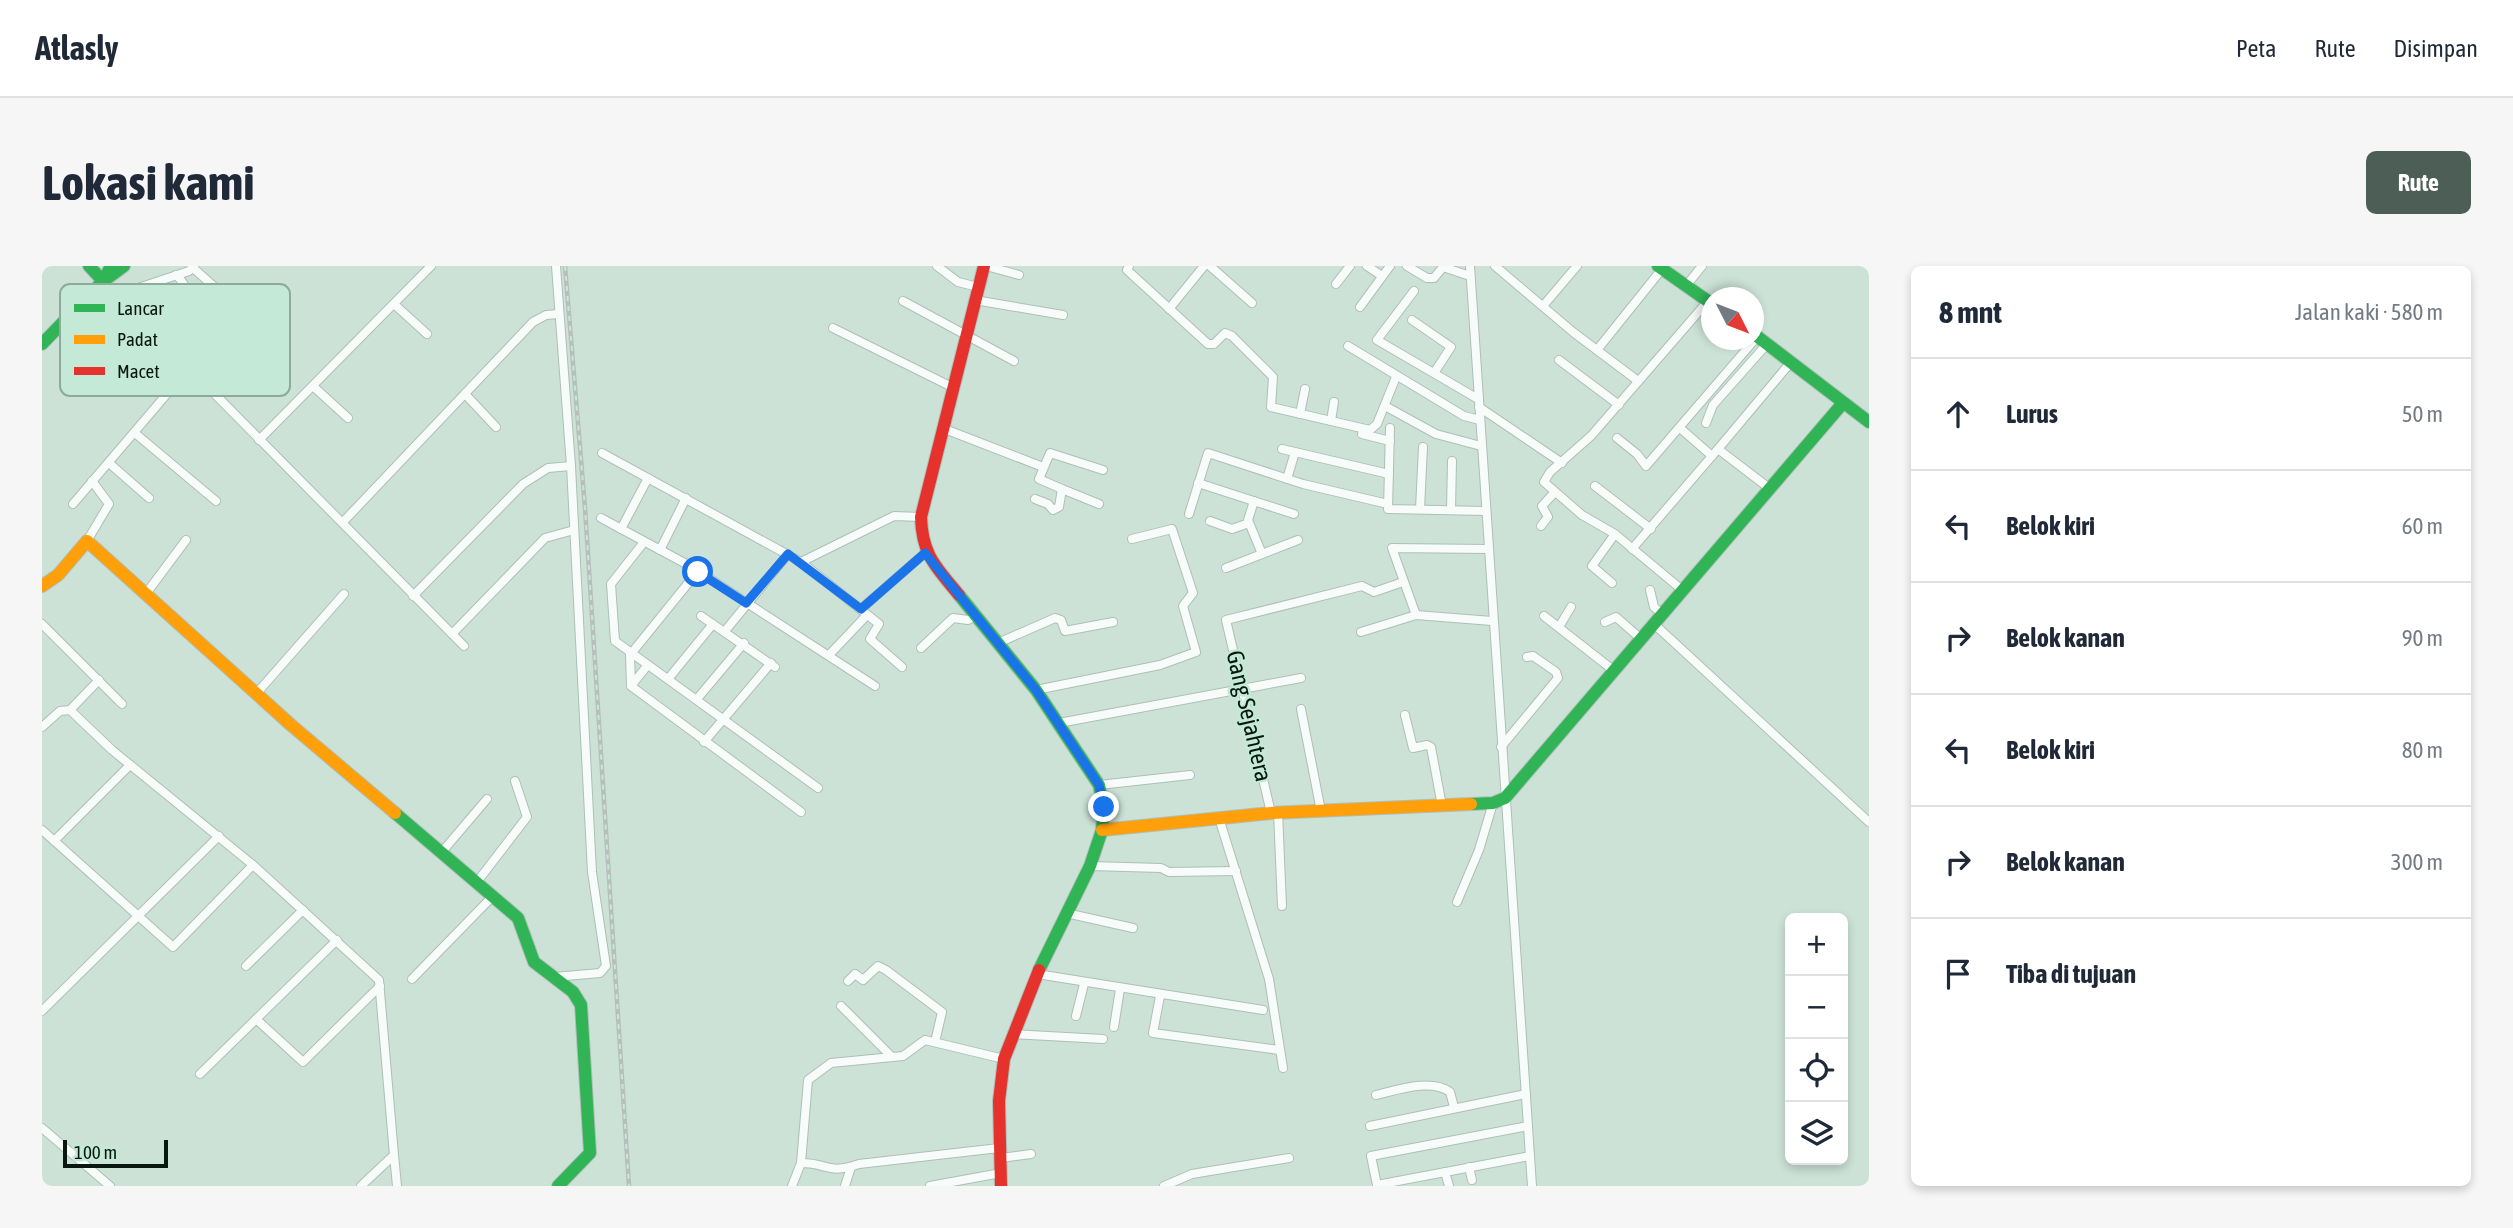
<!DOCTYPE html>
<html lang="id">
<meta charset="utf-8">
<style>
:root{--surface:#fff;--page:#f6f6f7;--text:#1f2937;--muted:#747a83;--line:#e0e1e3;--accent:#4d5e56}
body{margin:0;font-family:"Asap Condensed",sans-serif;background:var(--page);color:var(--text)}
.controls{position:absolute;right:21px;bottom:21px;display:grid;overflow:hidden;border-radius:10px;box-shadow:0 4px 10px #0003}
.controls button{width:63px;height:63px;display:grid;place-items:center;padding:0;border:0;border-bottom:2px solid var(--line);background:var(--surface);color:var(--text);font:35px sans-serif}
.compass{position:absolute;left:1659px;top:21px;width:63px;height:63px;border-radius:50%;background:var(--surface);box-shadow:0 4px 10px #0003;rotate:132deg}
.scale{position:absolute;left:21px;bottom:18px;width:105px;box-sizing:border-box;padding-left:7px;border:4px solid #081710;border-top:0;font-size:19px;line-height:24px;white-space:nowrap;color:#081710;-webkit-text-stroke:5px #c4ead7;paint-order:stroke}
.stop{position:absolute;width:21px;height:21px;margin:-16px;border:5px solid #1a73e8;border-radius:50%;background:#fff}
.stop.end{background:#1a73e8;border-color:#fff;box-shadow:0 2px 7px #0008}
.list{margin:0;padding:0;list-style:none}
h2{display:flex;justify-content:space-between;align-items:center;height:91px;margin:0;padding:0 28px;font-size:30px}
h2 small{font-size:23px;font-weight:400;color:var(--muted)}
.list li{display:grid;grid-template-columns:46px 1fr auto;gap:21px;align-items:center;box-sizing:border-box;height:112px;padding:0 28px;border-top:2px solid var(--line)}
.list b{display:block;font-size:26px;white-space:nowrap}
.list em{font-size:23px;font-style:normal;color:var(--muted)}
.icon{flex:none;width:38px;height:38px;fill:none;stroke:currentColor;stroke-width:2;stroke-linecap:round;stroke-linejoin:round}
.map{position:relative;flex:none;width:1827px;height:920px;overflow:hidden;border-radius:10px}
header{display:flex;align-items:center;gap:42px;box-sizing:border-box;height:98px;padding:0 35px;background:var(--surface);border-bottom:2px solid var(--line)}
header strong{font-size:33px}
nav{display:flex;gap:38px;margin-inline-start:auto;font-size:24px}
.intro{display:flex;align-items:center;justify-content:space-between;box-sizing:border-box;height:168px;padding:0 42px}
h1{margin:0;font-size:49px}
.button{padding:18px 32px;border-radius:10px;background:var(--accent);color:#fff;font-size:24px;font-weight:700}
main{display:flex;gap:42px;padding:0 42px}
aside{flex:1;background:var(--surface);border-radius:10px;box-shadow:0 4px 10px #0003}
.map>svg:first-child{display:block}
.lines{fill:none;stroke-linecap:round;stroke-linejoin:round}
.street-casing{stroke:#aebfb7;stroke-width:10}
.fast-casing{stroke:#aebfb7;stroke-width:14}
.slow-casing{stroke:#aebfb7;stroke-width:14}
.jam-casing{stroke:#aebfb7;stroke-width:14}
.street{stroke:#f7fbf9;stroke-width:8}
.fast{stroke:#30b455;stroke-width:12}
.slow{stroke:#ff9f0a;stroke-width:12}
.jam{stroke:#e5322d;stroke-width:12}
.rail-casing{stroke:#b8bebc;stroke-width:4.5}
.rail{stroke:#c4ead7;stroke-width:2;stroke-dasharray:5;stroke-linecap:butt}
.route{stroke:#1a73e8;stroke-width:9}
.labels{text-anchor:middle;stroke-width:5;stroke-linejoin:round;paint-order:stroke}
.street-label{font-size:24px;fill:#081710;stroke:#c4ead7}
.key{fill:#c4ead7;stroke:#8cab9b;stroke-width:2}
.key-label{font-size:19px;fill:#081710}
</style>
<header>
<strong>Atlasly</strong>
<nav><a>Peta</a><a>Rute</a><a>Disimpan</a></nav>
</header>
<div class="intro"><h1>Lokasi kami</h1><a class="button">Rute</a></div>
<main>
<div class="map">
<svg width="1827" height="920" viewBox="0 0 1827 920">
<rect width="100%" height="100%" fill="#cce2d7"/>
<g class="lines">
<defs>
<g id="street">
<polyline points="895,0 916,16 936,21"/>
<polyline points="944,0 977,9"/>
<polyline points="1087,0 1085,4 1166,78 1172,78 1183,67 1190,70 1231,111 1229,141 1328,164 1335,158 1354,111"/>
<polyline points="1168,0 1210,37"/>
<polyline points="1325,0 1340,10"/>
<polyline points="1365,0 1385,12 1392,12 1401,1 1428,10"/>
<polyline points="1428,0 1490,920"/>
<polyline points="1453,0 1531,66 1596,115"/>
<polyline points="150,1 185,32"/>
<path d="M 134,9 C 149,22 148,40 163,53"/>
<polyline points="61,15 422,380"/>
<polyline points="1294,18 1308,0"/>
<polyline points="1644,20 1660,0"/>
<polyline points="1372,25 1335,74 1436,133"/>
<polyline points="75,29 147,5 152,0"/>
<polyline points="933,34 1021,49"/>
<polyline points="861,35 972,95"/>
<polyline points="352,38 385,68"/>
<polyline points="1501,40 1535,0"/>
<polyline points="1318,41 1348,0"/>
<polyline points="1127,43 1162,0"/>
<polyline points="1370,54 1409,81 1392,107"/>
<polyline points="791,62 910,121"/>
<polyline points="1306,80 1422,150 1438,154"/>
<polyline points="1555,84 1620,3"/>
<polyline points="1517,94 1577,139"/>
<polyline points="272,121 306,152"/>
<polyline points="423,128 454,161"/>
<polyline points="1343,140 1394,168 1439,180"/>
<polyline points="1437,141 1520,197"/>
<polyline points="1258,148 1263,123"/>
<polyline points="1289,155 1292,136"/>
<polyline points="1664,157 1671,139 1725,78"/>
<polyline points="900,162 1001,201"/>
<polyline points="1348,162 1346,243 1444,245"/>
<polyline points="1638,162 1670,190"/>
<polyline points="94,168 174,235"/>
<polyline points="1320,168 1348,175"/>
<polyline points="1575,172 1595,188 1604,200 1715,71"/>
<polyline points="217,174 389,0"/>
<polyline points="1240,183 1347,208"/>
<polyline points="1676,183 1749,96"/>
<polyline points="560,187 759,296 837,358 828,373 860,401"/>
<polyline points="67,197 107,232"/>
<polyline points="1245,213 1253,186"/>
<polyline points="1156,217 1252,248"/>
<polyline points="1553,220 1609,263"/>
<polyline points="1020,223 1057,238"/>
<polyline points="993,233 1006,238 1011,244 1017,241 1020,223 997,213 1008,187 1061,204"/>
<polyline points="1212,235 1206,254 1220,288"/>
<polyline points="31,238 147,102"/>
<polyline points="1378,243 1381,181"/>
<polyline points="1409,244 1410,195"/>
<polyline points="1147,248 1166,187 1261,218 1346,238"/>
<polyline points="559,252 648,300 833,420"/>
<polyline points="1168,255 1190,263 1207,257"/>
<polyline points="301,256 491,56 504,49 517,48"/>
<polyline points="1499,260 1506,251 1500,240 1512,227"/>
<polyline points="579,263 606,212"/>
<polyline points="45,275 67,238 50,215"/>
<polyline points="602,276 569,318 573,375 776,522"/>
<polyline points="1590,283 1676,183 1727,222"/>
<polyline points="618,284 644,232"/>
<polyline points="759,296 852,250 879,251"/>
<polyline points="1184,302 1256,274"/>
<polyline points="656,305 588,389 589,420 759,546"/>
<polyline points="1570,317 1550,300 1573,268"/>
<polyline points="1639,323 1573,268 1540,249 1502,216 1508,206 1549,170 1666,35"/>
<polyline points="1608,324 1612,341 1619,347"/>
<polyline points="103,329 144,274"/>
<polyline points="371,330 481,218 506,202 529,200"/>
<polyline points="819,343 883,287"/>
<polyline points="1374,349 1350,282 1446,283"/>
<polyline points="659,350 733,401"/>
<polyline points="1502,350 1571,404"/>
<polyline points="1563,356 1574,351 1598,372"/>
<polyline points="1611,357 1827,556"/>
<polyline points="0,358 80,438"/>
<polyline points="1517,361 1529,341"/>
<polyline points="683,365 746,288"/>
<polyline points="1319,366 1374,349 1450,355"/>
<polyline points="410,368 503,272 532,264"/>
<polyline points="956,377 1013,352 1019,354 1023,365 1071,356"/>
<polyline points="879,382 911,352 926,354 934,350"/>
<polyline points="787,389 825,349"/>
<polyline points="626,413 671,358"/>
<polyline points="57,414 28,444 70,484 211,599 337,714 352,889 319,920"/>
<polyline points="589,420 605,400"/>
<polyline points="994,424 1118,399 1154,386 1141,340 1151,327 1130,263 1090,273"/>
<polyline points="214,428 302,328"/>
<polyline points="655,433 702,377"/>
<polyline points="1259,443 1279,545"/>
<polyline points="1363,449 1371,482 1385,479 1389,481 1400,540"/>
<polyline points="1017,457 1259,412"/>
<polyline points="0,461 18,445 28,444"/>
<polyline points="662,476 729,397"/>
<polyline points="1459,481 1516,412 1514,406 1491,390 1485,391"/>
<polyline points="1057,519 1148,509"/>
<polyline points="1236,546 1240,640"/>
<polyline points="1229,547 1184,354 1320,320 1332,326 1361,316"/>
<polyline points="1177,552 1227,713 1241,802"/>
<polyline points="0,564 131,681 211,599"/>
<polyline points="12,575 88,499"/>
<polyline points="399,587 445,533"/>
<polyline points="1048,600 1119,602 1127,606 1194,605"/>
<polyline points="435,616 485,551 473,515"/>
<polyline points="1415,636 1437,584 1451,537"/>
<polyline points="1024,647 1091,662"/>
<polyline points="204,700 261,644"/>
<polyline points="995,708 1221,744"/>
<polyline points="512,711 558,707 564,700 550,606 529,200 514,0"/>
<polyline points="370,713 451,630"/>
<polyline points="806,715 813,708 821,714 836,700 844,704 900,746 893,776"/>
<polyline points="1118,730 1111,767 1237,784"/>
<polyline points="799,740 850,791"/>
<polyline points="0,745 177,570"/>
<polyline points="1034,750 1042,718"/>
<polyline points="214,753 261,796 338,720"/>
<polyline points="1072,761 1078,723"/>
<polyline points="970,768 1061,773"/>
<polyline points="158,808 295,674"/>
<path d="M 1334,829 C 1355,824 1389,812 1408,826 L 1412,841"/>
<polyline points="1328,860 1484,828"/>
<polyline points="1486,860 1329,890 1335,919 1488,890"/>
<polyline points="0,862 68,920"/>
<polyline points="352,889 355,920"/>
<polyline points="958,892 989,888"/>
<path d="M 759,897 C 787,897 785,909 817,898 L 957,882"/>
<polyline points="1427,901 1430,914"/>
<polyline points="1403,906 1407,920"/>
<polyline points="750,920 759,897 766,814 789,797 861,790 883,774 962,793"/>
<polyline points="803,920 809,901"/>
<polyline points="888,920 959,907"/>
<polyline points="1122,920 1150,908 1247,892"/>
</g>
<g id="fast">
<polyline points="47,0 61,15"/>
<polyline points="1616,0 1670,38"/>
<polyline points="63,14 82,0"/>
<polyline points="1712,68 1827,156"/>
<polyline points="0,78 61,15 69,0"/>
<polyline points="917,329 994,424 1057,519 1062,541 1060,564 1048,600 997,704"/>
<polyline points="1429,538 1451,537 1463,532 1801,137"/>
<polyline points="353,547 476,652 492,696 531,726 539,739 548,887 516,920"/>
</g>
<g id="slow">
<polyline points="0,320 16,309 45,275 249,459 353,547"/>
<polyline points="1060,564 1229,547 1429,538"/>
</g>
<g id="jam">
<path d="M 917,329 C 894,301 880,289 879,251 L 942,0"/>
<polyline points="959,920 957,835 962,793 997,704"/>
</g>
</defs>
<use href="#street" class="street-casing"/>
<use href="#fast" class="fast-casing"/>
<use href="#slow" class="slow-casing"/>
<use href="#jam" class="jam-casing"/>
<use href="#street" class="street"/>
<use href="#fast" class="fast"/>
<use href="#slow" class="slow"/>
<use href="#jam" class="jam"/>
<defs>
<polyline id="rail" points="523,0 543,242 587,920"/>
</defs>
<use href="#rail" class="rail-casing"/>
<use href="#rail" class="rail"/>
</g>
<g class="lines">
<polyline class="route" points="656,306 704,337 746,288 819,343 883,287 994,424 1057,519 1062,541"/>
</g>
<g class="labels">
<g class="street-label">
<text transform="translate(1207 450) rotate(77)" y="8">Gang Sejahtera</text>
</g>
</g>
<rect x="18" y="18" width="230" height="112" rx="10" class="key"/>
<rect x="32" y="38" width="31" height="8" fill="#30b455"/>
<rect x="32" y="69" width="31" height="9" fill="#ff9f0a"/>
<rect x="32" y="101" width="31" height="8" fill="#e5322d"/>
<g class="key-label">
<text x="75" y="49">Lancar</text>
<text x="75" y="80">Padat</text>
<text x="75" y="112">Macet</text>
</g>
</svg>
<div class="controls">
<button>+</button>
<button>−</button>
<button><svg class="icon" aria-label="locate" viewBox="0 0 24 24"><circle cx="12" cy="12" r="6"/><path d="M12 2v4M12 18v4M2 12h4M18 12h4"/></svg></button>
<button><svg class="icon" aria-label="layers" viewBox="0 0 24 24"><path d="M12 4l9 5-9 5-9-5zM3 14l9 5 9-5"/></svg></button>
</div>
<svg class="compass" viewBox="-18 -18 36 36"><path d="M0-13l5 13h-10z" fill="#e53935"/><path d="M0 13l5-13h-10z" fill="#747a83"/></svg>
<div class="scale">100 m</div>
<div class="stop" style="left:656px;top:306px"></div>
<div class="stop end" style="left:1062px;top:541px"></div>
</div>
<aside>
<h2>8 mnt<small>Jalan kaki · 580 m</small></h2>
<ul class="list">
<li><svg class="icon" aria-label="ahead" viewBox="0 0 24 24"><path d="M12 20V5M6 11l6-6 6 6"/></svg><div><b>Lurus</b></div><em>50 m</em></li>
<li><svg class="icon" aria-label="left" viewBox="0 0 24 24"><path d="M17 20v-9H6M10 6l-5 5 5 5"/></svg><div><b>Belok kiri</b></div><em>60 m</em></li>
<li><svg class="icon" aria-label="right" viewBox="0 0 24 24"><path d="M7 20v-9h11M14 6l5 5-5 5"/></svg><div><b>Belok kanan</b></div><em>90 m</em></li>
<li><svg class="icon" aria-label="left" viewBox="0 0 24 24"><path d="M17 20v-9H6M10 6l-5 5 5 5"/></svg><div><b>Belok kiri</b></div><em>80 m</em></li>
<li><svg class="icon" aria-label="right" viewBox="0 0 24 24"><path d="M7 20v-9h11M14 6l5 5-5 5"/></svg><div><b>Belok kanan</b></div><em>300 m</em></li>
<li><svg class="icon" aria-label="arrive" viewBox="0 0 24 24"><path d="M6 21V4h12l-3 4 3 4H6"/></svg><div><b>Tiba di tujuan</b></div></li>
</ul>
</aside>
</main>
